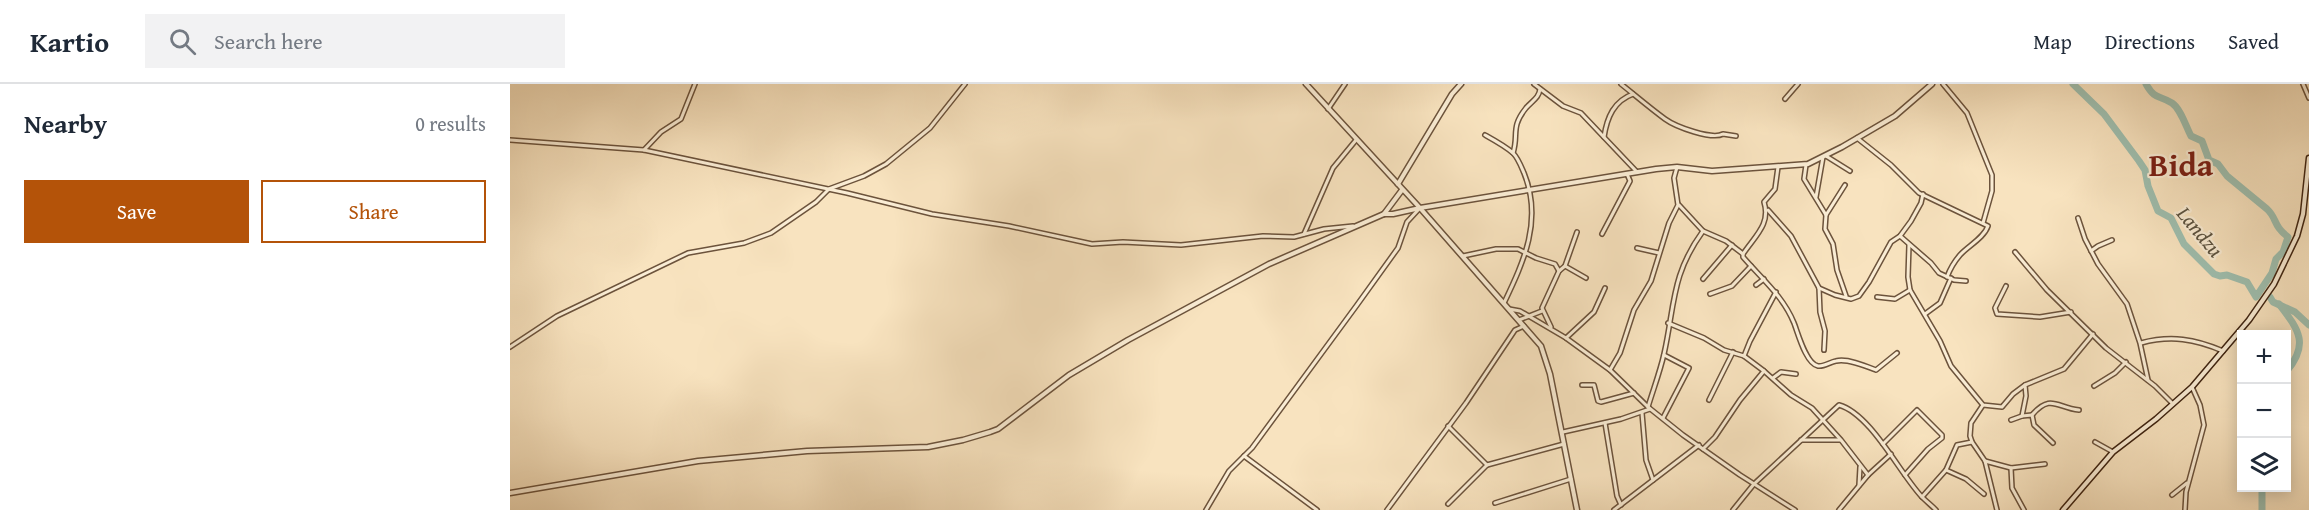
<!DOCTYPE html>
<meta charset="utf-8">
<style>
:root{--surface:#fff;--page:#f2f2f3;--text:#1f2937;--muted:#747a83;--line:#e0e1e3;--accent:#b45309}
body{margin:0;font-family:"Gentium Book Plus",serif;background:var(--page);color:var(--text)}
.controls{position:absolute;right:18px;bottom:18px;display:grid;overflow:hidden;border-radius:0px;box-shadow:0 3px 15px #0003}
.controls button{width:54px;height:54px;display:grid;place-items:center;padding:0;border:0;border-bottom:2px solid var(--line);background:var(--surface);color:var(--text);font:30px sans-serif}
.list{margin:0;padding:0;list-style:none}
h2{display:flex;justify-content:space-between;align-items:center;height:78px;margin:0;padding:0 24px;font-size:26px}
h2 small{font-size:20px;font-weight:400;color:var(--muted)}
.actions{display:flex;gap:12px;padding:18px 24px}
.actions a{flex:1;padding:14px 0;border:2px solid var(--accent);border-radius:0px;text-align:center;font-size:21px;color:var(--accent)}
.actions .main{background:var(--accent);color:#fff}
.icon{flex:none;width:33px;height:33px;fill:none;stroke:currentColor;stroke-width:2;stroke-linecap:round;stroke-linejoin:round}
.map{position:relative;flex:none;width:1799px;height:426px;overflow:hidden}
header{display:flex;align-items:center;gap:36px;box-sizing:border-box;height:84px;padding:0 30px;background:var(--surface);border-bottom:2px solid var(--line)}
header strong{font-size:28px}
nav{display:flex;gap:33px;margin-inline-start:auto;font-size:21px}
.search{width:420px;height:54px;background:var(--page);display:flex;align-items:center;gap:15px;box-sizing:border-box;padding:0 21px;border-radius:0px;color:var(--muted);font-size:22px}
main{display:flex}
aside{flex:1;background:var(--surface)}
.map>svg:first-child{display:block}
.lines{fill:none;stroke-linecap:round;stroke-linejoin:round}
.river{stroke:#9ebeae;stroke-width:7}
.minor-casing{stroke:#6c533c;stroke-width:6}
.tertiary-casing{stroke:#6c533c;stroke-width:7}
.secondary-casing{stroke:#3e2310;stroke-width:7}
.minor{stroke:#faedd5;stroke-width:3}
.tertiary{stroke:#faedd5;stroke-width:4}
.secondary{stroke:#faedd5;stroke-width:4}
.labels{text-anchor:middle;stroke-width:4.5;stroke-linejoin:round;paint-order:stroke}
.water-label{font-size:21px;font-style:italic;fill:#5b523f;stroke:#faedd5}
.town-label{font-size:32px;font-weight:bold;fill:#7a1f14;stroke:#faedd5}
</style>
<header>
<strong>Kartio</strong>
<div class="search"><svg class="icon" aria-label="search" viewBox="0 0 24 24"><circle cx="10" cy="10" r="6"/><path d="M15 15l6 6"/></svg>Search here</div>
<nav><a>Map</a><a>Directions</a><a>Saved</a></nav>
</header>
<main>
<aside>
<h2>Nearby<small>0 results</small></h2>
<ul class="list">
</ul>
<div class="actions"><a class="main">Save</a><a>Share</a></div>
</aside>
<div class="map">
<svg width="1799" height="426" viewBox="0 0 1799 426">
<rect width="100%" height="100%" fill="#f8e3bf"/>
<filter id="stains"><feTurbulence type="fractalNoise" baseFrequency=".00333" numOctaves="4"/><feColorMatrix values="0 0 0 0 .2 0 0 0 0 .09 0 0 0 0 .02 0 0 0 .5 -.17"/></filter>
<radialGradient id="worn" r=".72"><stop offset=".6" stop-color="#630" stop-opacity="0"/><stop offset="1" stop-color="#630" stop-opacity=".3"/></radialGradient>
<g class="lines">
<g class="river">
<path d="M 1563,0 L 1594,30 L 1629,77 L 1635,86 L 1638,102 L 1648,127 L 1661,134 L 1674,160 L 1704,190 L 1710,192 L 1717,191 L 1737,198 L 1746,213 L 1762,189 L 1766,175 L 1773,168 L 1778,153 C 1763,142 1767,134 1757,125 L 1717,92 L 1708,80 L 1699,76 L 1692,57 L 1681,52 C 1676,43 1671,25 1662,19 C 1649,11 1645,16 1636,0"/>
<polyline points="1760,213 1763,218 1785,228 1799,241"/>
<path d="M 1769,220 C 1790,247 1799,261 1776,288"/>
<polyline points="1752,404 1752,426"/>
</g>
<defs>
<g id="minor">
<polyline points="1024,0 1053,22 1071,29 1127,88"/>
<path d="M 1111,0 C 1126,12 1140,24 1155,35 C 1166,43 1202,56 1213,50 L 1226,52"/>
<polyline points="1433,0 1457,29 1482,91 1482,107 1473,139"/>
<polyline points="1793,0 1799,14"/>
<polyline points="1275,15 1288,0"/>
<polyline points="818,25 835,0"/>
<path d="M 975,51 C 984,56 995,62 1003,69 C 1008,74 1011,82 1014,89 C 1033,136 1014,177 994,219"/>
<path d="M 1094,53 C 1097,33 1104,17 1123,10"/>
<path d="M 1347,54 L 1381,81 L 1409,109 L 1478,142 C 1474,154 1458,162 1450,171 C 1444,178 1440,185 1437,193"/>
<polyline points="0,56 134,66 337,109 422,130 499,142 582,160 613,158 671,161 753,152 784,153 814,145 843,142"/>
<polyline points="134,66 151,48 171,35 185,0"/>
<path d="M 1003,69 C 1009,50 1000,44 1016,24 C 1022,17 1029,14 1030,5"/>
<polyline points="1316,72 1340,87"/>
<polyline points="1296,81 1294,95 1316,131 1315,145 1323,160 1327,186 1336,212"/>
<path d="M 1268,83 L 1265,105 L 1254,118 C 1261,140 1245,152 1233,170 L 1233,173 C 1252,195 1273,212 1284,239 C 1288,249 1296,280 1308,282 C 1314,283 1320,278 1326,277 C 1337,274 1356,282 1366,286 L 1387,269"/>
<polyline points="1306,113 1313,73"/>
<polyline points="1169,121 1193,147 1216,157 1233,170"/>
<polyline points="1258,126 1281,152 1309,204 1310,228 1315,247 1314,266"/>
<polyline points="1316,131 1335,101"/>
<polyline points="1568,134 1575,155 1588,180 1617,220 1630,259 1638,296"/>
<polyline points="794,150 823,84 846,56"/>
<polyline points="1092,150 1120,97 1117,90"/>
<polyline points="1390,152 1421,179 1429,189 1444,196 1456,197"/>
<polyline points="1399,161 1398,193 1400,206 1430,257 1441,282 1473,321 1492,323 1503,310 1515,301"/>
<polyline points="1127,164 1149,169"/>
<polyline points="1581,167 1588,162 1602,156"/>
<polyline points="1505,168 1537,206 1596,264 1645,302 1663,320"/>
<polyline points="953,172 986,165 1008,165 1026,174 1045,180 1049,187"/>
<polyline points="1055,182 1076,194"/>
<polyline points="1193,195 1222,161"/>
<polyline points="1246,201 1254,195"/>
<polyline points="1496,202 1485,224 1487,230 1530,233 1561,228"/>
<polyline points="1309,204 1325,211 1341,215 1349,212 1359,198 1381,158 1390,152 1401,137 1411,119 1413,110"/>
<polyline points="1200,210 1222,202 1241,182"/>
<polyline points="1367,213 1385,215 1400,206"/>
<polyline points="999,225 1010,227 1056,254 1100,286 1138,323 1173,351 1230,391 1285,426"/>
<polyline points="1415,230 1430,219 1441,194"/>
<polyline points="1009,236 1032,227"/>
<polyline points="1158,239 1194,254 1214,266 1234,272 1254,287 1281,311 1302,324 1331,356 1358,391"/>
<polyline points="1041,243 1032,224 1049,187 1055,182 1067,148"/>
<polyline points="1056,254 1084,228 1095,204"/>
<path d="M 1631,259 C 1661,251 1685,255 1713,267"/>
<polyline points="0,263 47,232 178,169 234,159 261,149 306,118 319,105 354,92 376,80 420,44 455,0"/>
<polyline points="1234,272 1240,257 1266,208"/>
<polyline points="1100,286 1110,269 1124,226 1141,197 1159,139 1168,121 1164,94 1167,83"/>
<polyline points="1263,294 1271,288 1286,290"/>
<polyline points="1072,301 1084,301 1088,317 1091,318 1124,309"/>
<polyline points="1584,302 1605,289 1616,278"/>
<polyline points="1199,316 1223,268"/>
<polyline points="1473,321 1461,339 1460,352 1462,358 1475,377 1487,426"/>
<path d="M 1138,323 C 1143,306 1150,288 1154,270 C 1165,221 1161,191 1193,147"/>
<polyline points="1132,329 1136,376 1143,396"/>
<path d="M 1522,331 C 1541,309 1547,324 1569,326"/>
<polyline points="1512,332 1516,312 1515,301 1554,285 1583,250"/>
<polyline points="1153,334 1179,284 1154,271"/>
<polyline points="1501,336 1512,332 1522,331 1524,341 1543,359"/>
<polyline points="1095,339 1107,412 1111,421"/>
<polyline points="938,342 977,381 1054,360"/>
<polyline points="1053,348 1111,335 1140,325"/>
<polyline points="1291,356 1330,356"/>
<polyline points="1585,358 1603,368"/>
<polyline points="1373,360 1407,326 1432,351 1432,354 1418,365 1395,391"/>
<polyline points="1193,365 1205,353 1230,316 1254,287"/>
<polyline points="734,372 807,426"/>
<polyline points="1475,377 1501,384 1535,380"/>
<polyline points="1501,384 1502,404 1514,426"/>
<polyline points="1436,386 1456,395 1474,410"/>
<polyline points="1349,401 1350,383"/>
<polyline points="1662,411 1677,399"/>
<polyline points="1412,413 1436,386 1447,361 1462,358"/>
<polyline points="985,419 1061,395"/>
<polyline points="938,420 977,381"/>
<polyline points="696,426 719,387 742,364 847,221 888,164 897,138 909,125"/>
<polyline points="877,426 956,319 1005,246 1014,242"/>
<polyline points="1104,426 1189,361"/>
<path d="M 1223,426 L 1244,400 L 1329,321 C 1361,330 1390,390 1412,413 C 1417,418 1422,422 1426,426"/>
<polyline points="1329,426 1358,391 1381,370"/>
<polyline points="1675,426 1676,408 1694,341 1690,321 1682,303"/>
</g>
<g id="tertiary">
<polyline points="796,0 910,124 1031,262 1040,290 1067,426"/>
<polyline points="888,100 942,10 951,0"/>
<polyline points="874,130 892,106"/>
<polyline points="0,409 188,377 297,367 418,363 453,356 480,348 488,345 559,291 618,256 759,180 874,130 883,130 910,124 1146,85 1167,83 1202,87 1298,80 1332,63 1385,32 1422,0"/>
</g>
<polyline id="secondary" points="1553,426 1603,368 1646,335 1682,303 1739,236 1764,200 1787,152 1793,130 1799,74"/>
</defs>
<use href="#minor" class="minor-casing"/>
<use href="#tertiary" class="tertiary-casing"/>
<use href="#secondary" class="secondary-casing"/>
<use href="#minor" class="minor"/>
<use href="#tertiary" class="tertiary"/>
<use href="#secondary" class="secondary"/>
</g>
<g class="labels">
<g class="water-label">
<text transform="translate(1690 148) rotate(50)" y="7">Landzu</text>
</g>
<g class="town-label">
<text x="1671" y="92">Bida</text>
</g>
</g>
<rect width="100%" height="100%" filter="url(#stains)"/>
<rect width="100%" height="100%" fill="url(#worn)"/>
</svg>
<div class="controls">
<button>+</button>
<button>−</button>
<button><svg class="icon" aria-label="layers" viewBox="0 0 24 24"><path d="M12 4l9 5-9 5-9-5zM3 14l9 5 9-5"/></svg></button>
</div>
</div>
</main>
